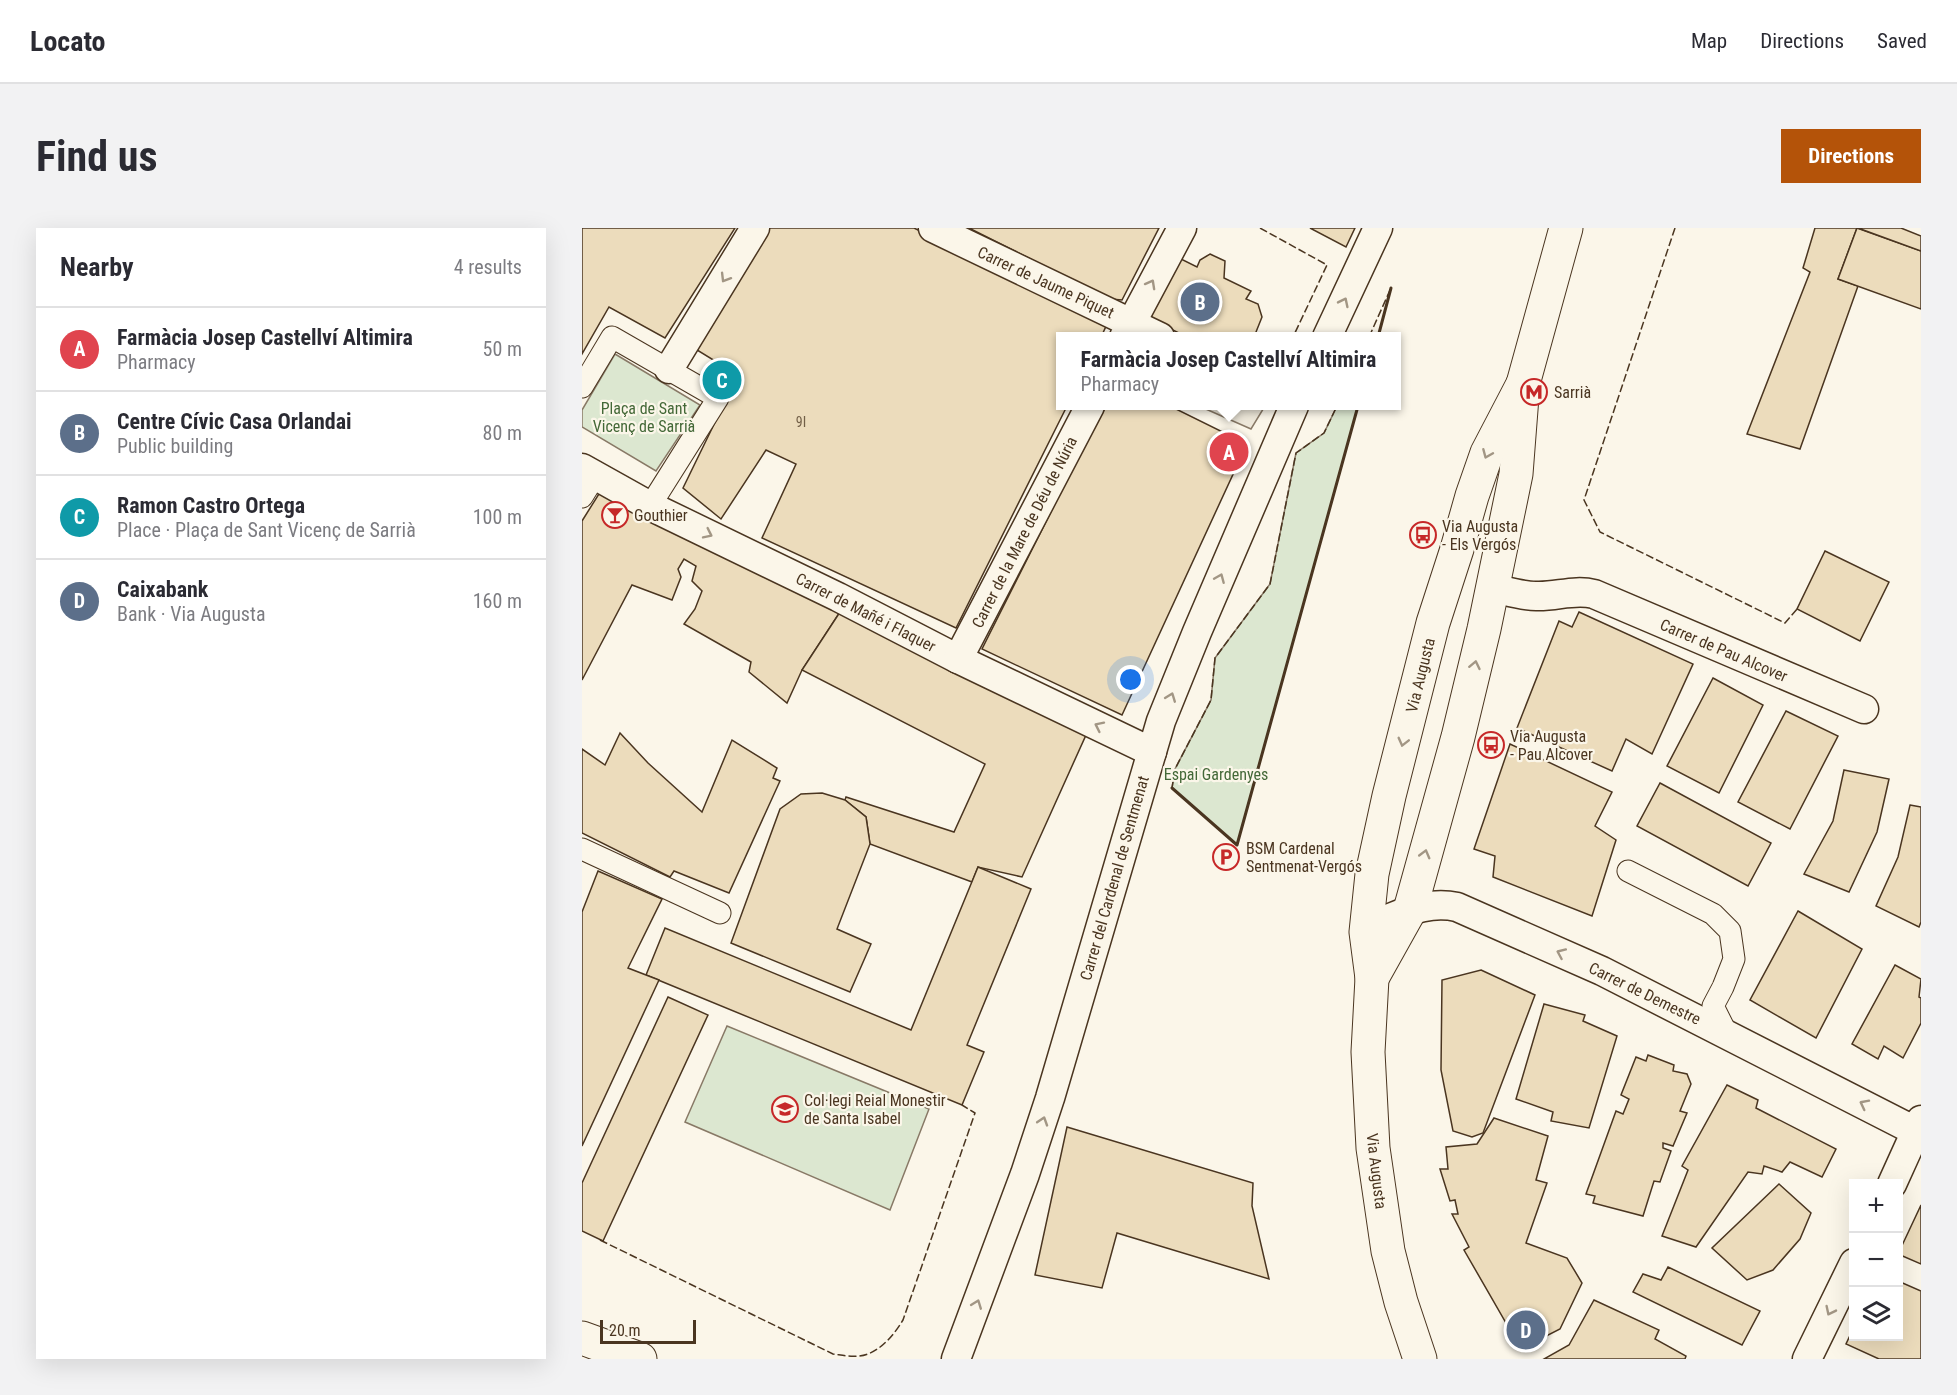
<!DOCTYPE html>
<meta charset="utf-8">
<style>
:root{--surface:#fff;--page:#f2f2f3;--text:#2b2b33;--muted:#7c7c81;--line:#e1e1e2;--accent:#b45309}
body{margin:0;font-family:"Roboto Condensed",sans-serif;background:var(--page);color:var(--text)}
.controls{position:absolute;right:18px;bottom:18px;display:grid;overflow:hidden;border-radius:0px;box-shadow:0 6px 24px #0002}
.controls button{width:54px;height:54px;display:grid;place-items:center;padding:0;border:0;border-bottom:2px solid var(--line);background:var(--surface);color:var(--text);font:30px sans-serif}
.scale{position:absolute;left:18px;bottom:15px;width:96px;box-sizing:border-box;padding-left:6px;border:3px solid #4a3520;border-top:0;font-size:16px;line-height:21px;white-space:nowrap;color:#4a3520;-webkit-text-stroke:4px #fbf6e9;paint-order:stroke}
.you{position:absolute;left:549px;top:452px;width:21px;height:21px;margin:-15px;border:4px solid #fff;border-radius:50%;background:#1a73e8;box-shadow:0 0 0 9px #1a73e833}
.badge{display:grid;place-items:center;width:39px;height:39px;border-radius:50%;background:var(--accent);color:#fff;font-size:20px;font-weight:700}
.pin{position:absolute;translate:-50% -50%;border:3px solid #fff;box-shadow:0 2px 6px #0006}
.popup{position:absolute;left:474px;top:104px;width:345px;height:78px;box-sizing:border-box;display:grid;place-content:center;border-radius:0px;background:var(--surface);filter:drop-shadow(0 2px 4px #0005);font-size:20px;white-space:nowrap;color:var(--muted)}
.popup b{font-size:22px;color:var(--text)}
.popup::after{content:'';position:absolute;left:50%;top:100%;margin-left:-12px;border:12px solid transparent;border-top-color:var(--surface)}
.list{margin:0;padding:0;list-style:none}
h2{display:flex;justify-content:space-between;align-items:center;height:78px;margin:0;padding:0 24px;font-size:26px}
h2 small{font-size:20px;font-weight:400;color:var(--muted)}
.list li{display:grid;grid-template-columns:39px 1fr auto;gap:18px;align-items:center;box-sizing:border-box;height:84px;padding:0 24px;border-top:2px solid var(--line)}
.list b{display:block;font-size:22px;white-space:nowrap}
.list p{margin:0;font-size:20px;white-space:nowrap;color:var(--muted)}
.list em{font-size:20px;font-style:normal;color:var(--muted)}
.icon{flex:none;width:33px;height:33px;fill:none;stroke:currentColor;stroke-width:2;stroke-linecap:round;stroke-linejoin:round}
.map{position:relative;flex:none;width:1339px;height:1131px;overflow:hidden;border-radius:0px}
header{display:flex;align-items:center;gap:36px;box-sizing:border-box;height:84px;padding:0 30px;background:var(--surface);border-bottom:2px solid var(--line)}
header strong{font-size:28px}
nav{display:flex;gap:33px;margin-inline-start:auto;font-size:21px}
.intro{display:flex;align-items:center;justify-content:space-between;box-sizing:border-box;height:144px;padding:0 36px}
h1{margin:0;font-size:42px}
.button{padding:15px 27px;border-radius:0px;background:var(--accent);color:#fff;font-size:21px;font-weight:700}
main{display:flex;gap:36px;padding:0 36px}
aside{flex:1;background:var(--surface);border-radius:0px;box-shadow:0 6px 24px #0002}
.map>svg:first-child{display:block}
.green{fill:#dce7d0;stroke:#887966;stroke-width:1.5}
.parking{fill:#ede7d9;stroke:#887966;stroke-width:1.5}
.building{fill:#ecdcbc;stroke:#4a3520;stroke-width:1.5}
.lines{fill:none;stroke-linecap:round;stroke-linejoin:round}
.pedestrian-casing{stroke:#4a3520;stroke-width:23}
.minor-casing{stroke:#4a3520;stroke-width:31}
.tertiary-casing{stroke:#4a3520;stroke-width:35}
.primary-casing{stroke:#4a3520;stroke-width:35}
.pedestrian{stroke:#fbf6e9;stroke-width:21}
.minor{stroke:#fbf6e9;stroke-width:28}
.tertiary{stroke:#fbf6e9;stroke-width:33}
.primary{stroke:#fbf6e9;stroke-width:33}
.fence{stroke:#4a3520;stroke-width:1.5;stroke-dasharray:8 3;stroke-linecap:butt}
.wall{stroke:#4a3520;stroke-width:3}
.oneway{stroke:#a29684}
.labels{text-anchor:middle;stroke-width:4.5;stroke-linejoin:round;paint-order:stroke}
.number-label{font-size:14px;fill:#725f47}
.street-label{font-size:16px;fill:#4a3520;stroke:#fbf6e9}
.poi-label{font-size:16px;fill:#4a3520;stroke:#fbf6e9;text-anchor:start}
.park-label{font-size:16px;fill:#436837;stroke:#fbf6e9}
</style>
<header>
<strong>Locato</strong>
<nav><a>Map</a><a>Directions</a><a>Saved</a></nav>
</header>
<div class="intro"><h1>Find us</h1><a class="button">Directions</a></div>
<main>
<aside>
<h2>Nearby<small>4 results</small></h2>
<ul class="list">
<li><span class="badge" style="background:#e0444e">A</span><div><b>Farmàcia Josep Castellví Altimira</b><p>Pharmacy</p></div><em>50 m</em></li>
<li><span class="badge" style="background:#5c6f8a">B</span><div><b>Centre Cívic Casa Orlandai</b><p>Public building</p></div><em>80 m</em></li>
<li><span class="badge" style="background:#0f9aa8">C</span><div><b>Ramon Castro Ortega</b><p>Place · Plaça de Sant Vicenç de Sarrià</p></div><em>100 m</em></li>
<li><span class="badge" style="background:#5c6f8a">D</span><div><b>Caixabank</b><p>Bank · Via Augusta</p></div><em>160 m</em></li>
</ul>
</aside>
<div class="map">
<svg width="1339" height="1131" viewBox="0 0 1339 1131">
<rect width="100%" height="100%" fill="#fbf6e9"/>
<g class="green">
<polygon points="33,126 118,177 74,243 0,199 0,182"/>
<polygon points="755,178 776,178 655,617 590,560 593,541 629,472 633,430 688,356 714,225 742,205"/>
<polygon points="145,798 347,881 308,982 103,894"/>
</g>
<polygon class="parking" points="617,178 683,178 669,201"/>
<g class="building">
<polygon points="0,0 153,0 83,110 27,79 0,126"/>
<polygon points="186,0 332,0 526,94 519,109 479,109 479,178 485,178 374,400 180,310 214,236 184,222 139,291 101,260 156,147 115,122"/>
<polygon points="387,0 577,0 540,72 528,71"/>
<polygon points="728,0 773,0 764,19"/>
<polygon points="1233,0 1275,0 1256,51 1276,58 1218,221 1165,206 1228,44 1221,40"/>
<polygon points="1275,0 1339,23 1339,81 1256,51"/>
<polygon points="1276,0 1319,0 1339,8 1339,23"/>
<polygon points="628,26 643,33 642,50 669,63 664,71 676,76 680,89 672,109 605,109 558,86 591,27 615,39 618,32"/>
<polygon points="522,178 588,178 665,216 540,487 400,421"/>
<polygon points="20,261 258,384 220,442 205,475 167,444 169,434 102,396 113,381 120,363 110,353 114,338 102,331 96,341 99,349 90,372 50,357 0,452 0,293"/>
<polygon points="1243,323 1307,354 1278,413 1215,381"/>
<polygon points="258,384 504,507 440,649 396,639 390,654 288,616 284,589 263,572 264,569 372,604 403,536 220,442"/>
<polygon points="997,384 1111,436 1070,526 1044,511 1030,543 935,500 977,393 990,399"/>
<polygon points="1131,450 1181,477 1137,565 1085,538"/>
<polygon points="1204,483 1256,508 1208,601 1156,574"/>
<polygon points="38,505 66,535 120,584 150,512 195,540 191,550 198,553 147,665 92,643 88,649 0,605 0,521 23,537"/>
<polygon points="928,516 1030,564 1013,598 1034,612 1010,688 911,649 913,628 892,621"/>
<polygon points="1262,542 1307,551 1295,604 1267,664 1222,646 1251,593"/>
<polygon points="1078,555 1189,615 1166,658 1055,598"/>
<polygon points="240,565 263,572 284,589 288,616 255,701 289,716 268,764 149,715 198,581 219,566"/>
<polygon points="1328,577 1339,579 1339,694 1337,699 1294,678 1316,629"/>
<polygon points="396,639 449,661 385,817 402,824 380,877 64,747 83,700 329,802"/>
<polygon points="16,643 80,671 46,740 77,752 0,918 0,684"/>
<polygon points="1216,683 1280,721 1234,810 1168,772"/>
<polygon points="1313,737 1339,751 1337,769 1339,770 1339,795 1321,830 1302,818 1296,831 1270,816"/>
<polygon points="899,742 953,767 901,905 890,909 871,903 859,842 860,752"/>
<polygon points="86,769 126,787 21,1013 0,1003 0,955"/>
<polygon points="962,776 1003,787 1001,793 1035,808 1007,900 969,893 971,884 934,871"/>
<polygon points="1066,827 1092,837 1091,843 1105,846 1109,856 1098,883 1105,885 1091,918 1081,915 1081,920 1089,923 1078,954 1072,953 1061,988 1011,975 1013,968 1004,966 1034,883 1041,886 1047,871 1039,867 1054,829 1064,833"/>
<polygon points="1145,857 1176,872 1174,880 1254,921 1240,949 1208,934 1200,944 1182,938 1180,946 1166,944 1114,1019 1080,1008 1106,942 1100,938"/>
<polygon points="912,890 966,908 954,952 965,955 944,1015 985,1030 1000,1055 978,1101 939,1121 882,1022 887,1019 870,986 876,986 873,972 868,973 858,941 866,941 864,919 895,916"/>
<polygon points="485,899 671,955 670,978 687,1051 535,1005 520,1060 453,1047"/>
<polygon points="1197,956 1229,985 1218,1011 1191,1042 1165,1052 1130,1020"/>
<polygon points="1339,977 1339,1036 1316,1026"/>
<polygon points="1086,1039 1178,1083 1160,1117 1051,1064 1061,1046 1079,1052"/>
<polygon points="1316,1053 1339,1063 1339,1131 1297,1131 1264,1116 1272,1099 1272,1108 1316,1108"/>
<polygon points="1012,1072 1077,1102 1073,1111 1104,1128 1103,1131 962,1131 987,1117"/>
</g>
<g class="lines">
<defs>
<g id="pedestrian">
<polyline points="0,159 30,109 136,170 68,278"/>
<polyline points="0,269 13,248"/>
<polyline points="0,621 138,685"/>
<polyline points="1046,643 1131,686 1148,703 1152,731 1141,759 1131,778 1145,806"/>
</g>
<g id="minor">
<polyline points="351,0 578,109"/>
<polyline points="542,109 600,0"/>
<polyline points="745,109 796,0"/>
<polyline points="87,141 173,0"/>
<polyline points="0,240 68,278 256,369 376,431 570,524"/>
<path d="M 911,360 C 925,363 940,368 954,368 C 974,369 992,361 1012,366 L 1282,481"/>
<polyline points="376,431 508,178"/>
<path d="M 808,690 C 830,681 851,674 875,679 L 1020,743 L 1339,906"/>
<polyline points="1310,956 1339,892"/>
<polyline points="374,1131 443,946 468,870 579,493 615,404 712,178"/>
<polyline points="1225,1131 1272,1035"/>
</g>
<polyline id="tertiary" points="0,1110 58,1131"/>
<g id="primary">
<polyline points="790,750 828,682 876,509 902,401 934,246 941,156 984,0"/>
<polyline points="838,1131 819,1074 806,1023 791,920 786,824 790,750 784,704 790,646 807,568 851,395 875,321 890,268 905,225 941,156"/>
</g>
</defs>
<use href="#pedestrian" class="pedestrian-casing"/>
<use href="#minor" class="minor-casing"/>
<use href="#tertiary" class="tertiary-casing"/>
<use href="#primary" class="primary-casing"/>
<use href="#pedestrian" class="pedestrian"/>
<use href="#minor" class="minor"/>
<use href="#tertiary" class="tertiary"/>
<use href="#primary" class="primary"/>
<g class="fence">
<polyline points="678,0 745,37 711,109"/>
<polyline points="1093,0 1002,272 1018,304 1203,395 1215,381"/>
<polyline points="787,109 809,60"/>
<polyline points="590,560 593,541 629,472 633,430 688,356 714,225 742,205 755,178"/>
<path d="M 18,1012 L 251,1126 C 259,1127 268,1129 276,1128 C 296,1127 312,1107 321,1092 L 393,885 L 380,877"/>
</g>
<g class="wall">
<polyline points="796,109 809,60"/>
<polyline points="590,560 655,617 776,178"/>
</g>
</g>
<defs><path id="oneway-chevron" d="M-2-3.5L2.5 0L-2 3.5" fill="none" stroke-width="1.6" stroke-linecap="round" stroke-linejoin="round" transform="scale(1.5)"/></defs>
<g class="oneway">
<use href="#oneway-chevron" transform="translate(143 50) rotate(121)"/>
<use href="#oneway-chevron" transform="translate(569 56) rotate(-61)"/>
<use href="#oneway-chevron" transform="translate(762 74) rotate(-64)"/>
<use href="#oneway-chevron" transform="translate(905 226) rotate(113)"/>
<use href="#oneway-chevron" transform="translate(126 306) rotate(26)"/>
<use href="#oneway-chevron" transform="translate(638 350) rotate(-67)"/>
<use href="#oneway-chevron" transform="translate(893 437) rotate(-78)"/>
<use href="#oneway-chevron" transform="translate(589 469) rotate(-69)"/>
<use href="#oneway-chevron" transform="translate(517 498) rotate(-154)"/>
<use href="#oneway-chevron" transform="translate(821 514) rotate(104)"/>
<use href="#oneway-chevron" transform="translate(843 626) rotate(-75)"/>
<use href="#oneway-chevron" transform="translate(979 725) rotate(-156)"/>
<use href="#oneway-chevron" transform="translate(1282 876) rotate(-153)"/>
<use href="#oneway-chevron" transform="translate(461 893) rotate(-72)"/>
<use href="#oneway-chevron" transform="translate(395 1076) rotate(-69)"/>
<use href="#oneway-chevron" transform="translate(1248 1083) rotate(116)"/>
</g>
<defs>
<symbol id="metro-ring" viewBox="-11 -11 22 22"><circle r="9.5" fill="#fbf6e9" stroke="#c62828" stroke-width="1.5"/><path d="M-5.5 5V-5H-3L0 0L3-5H5.5V5H3V-.5L0 4L-3-.5V5Z" fill="#c62828"/></symbol>
<symbol id="bar-ring" viewBox="-11 -11 22 22"><circle r="9.5" fill="#fbf6e9" stroke="#c62828" stroke-width="1.5"/><path d="M-6-5H6L.8 .8V4.5H3.5V6h-7V4.5H-.8V.8Z" fill="#c62828"/></symbol>
<symbol id="bus-ring" viewBox="-11 -11 22 22"><circle r="9.5" fill="#fbf6e9" stroke="#c62828" stroke-width="1.5"/><path d="M-5-6H5V4H4V6H2V4H-2V6H-4V4H-5ZM-3.5-4V0h7V-4ZM-3.5 1.2v1.5H-2V1.2ZM2 1.2v1.5H3.5V1.2Z" fill="#c62828"/></symbol>
<symbol id="parking-ring" viewBox="-11 -11 22 22"><circle r="9.5" fill="#fbf6e9" stroke="#c62828" stroke-width="1.5"/><path d="M-3.5-5.5H1a3.5 3.5 0 0 1 0 7H-1V5.5H-3.5ZM-1-3.4V-.6H.8a1.4 1.4 0 0 0 0-2.8Z" fill="#c62828"/></symbol>
<symbol id="school-ring" viewBox="-11 -11 22 22"><circle r="9.5" fill="#fbf6e9" stroke="#c62828" stroke-width="1.5"/><path d="M0-5L7-2L0 1L-7-2ZM-4 1L0 2.5L4 1V4Q0 6-4 4Z" fill="#c62828"/></symbol>
</defs>
<g fill-rule="evenodd">
<use href="#metro-ring" x="937" y="149" width="30" height="30"/>
<use href="#bar-ring" x="18" y="272" width="30" height="30"/>
<use href="#bus-ring" x="826" y="292" width="30" height="30"/>
<use href="#bus-ring" x="894" y="502" width="30" height="30"/>
<use href="#parking-ring" x="629" y="614" width="30" height="30"/>
<use href="#school-ring" x="188" y="866" width="30" height="30"/>
</g>
<g class="labels">
<g class="number-label">
<text x="219" y="199">9I</text>
</g>
<g class="street-label">
<text transform="translate(464 54) rotate(25)" y="6">Carrer de Jaume Piquet</text>
<text transform="translate(442 304) rotate(-63)" y="6">Carrer de la Mare de Déu de Núria</text>
<text transform="translate(284 384) rotate(27)" y="6">Carrer de Mañé i Flaquer</text>
<text transform="translate(1142 422) rotate(23)" y="6">Carrer de Pau Alcover</text>
<text transform="translate(838 447) rotate(-76)" y="6">Via Augusta</text>
<text transform="translate(532 650) rotate(-74)" y="6">Carrer del Cardenal de Sentmenat</text>
<text transform="translate(1063 765) rotate(26)" y="6">Carrer de Demestre</text>
<text transform="translate(795 943) rotate(83)" y="6">Via Augusta</text>
</g>
<g class="poi-label">
<text x="972" y="170">Sarrià</text>
<text x="52" y="293">Gouthier</text>
<text x="860" y="304">Via Augusta<tspan x="860" dy="18">- Els Vergós</tspan></text>
<text x="928" y="514">Via Augusta<tspan x="928" dy="18">- Pau Alcover</tspan></text>
<text x="664" y="626">BSM Cardenal<tspan x="664" dy="18">Sentmenat-Vergós</tspan></text>
<text x="222" y="878">Col·legi Reial Monestir<tspan x="222" dy="18">de Santa Isabel</tspan></text>
</g>
<g class="park-label">
<text x="62" y="186">Plaça de Sant<tspan x="62" dy="18">Vicenç de Sarrià</tspan></text>
<text x="634" y="552">Espai Gardenyes</text>
</g>
</g>
</svg>
<div class="controls">
<button>+</button>
<button>−</button>
<button><svg class="icon" aria-label="layers" viewBox="0 0 24 24"><path d="M12 4l9 5-9 5-9-5zM3 14l9 5 9-5"/></svg></button>
</div>
<div class="scale">20 m</div>
<div class="you"></div>
<div class="pin badge" style="left:647px;top:224px;background:#e0444e">A</div>
<div class="popup"><b>Farmàcia Josep Castellví Altimira</b>Pharmacy</div>
<div class="pin badge" style="left:618px;top:74px;background:#5c6f8a">B</div>
<div class="pin badge" style="left:140px;top:152px;background:#0f9aa8">C</div>
<div class="pin badge" style="left:944px;top:1102px;background:#5c6f8a">D</div>
</div>
</main>
